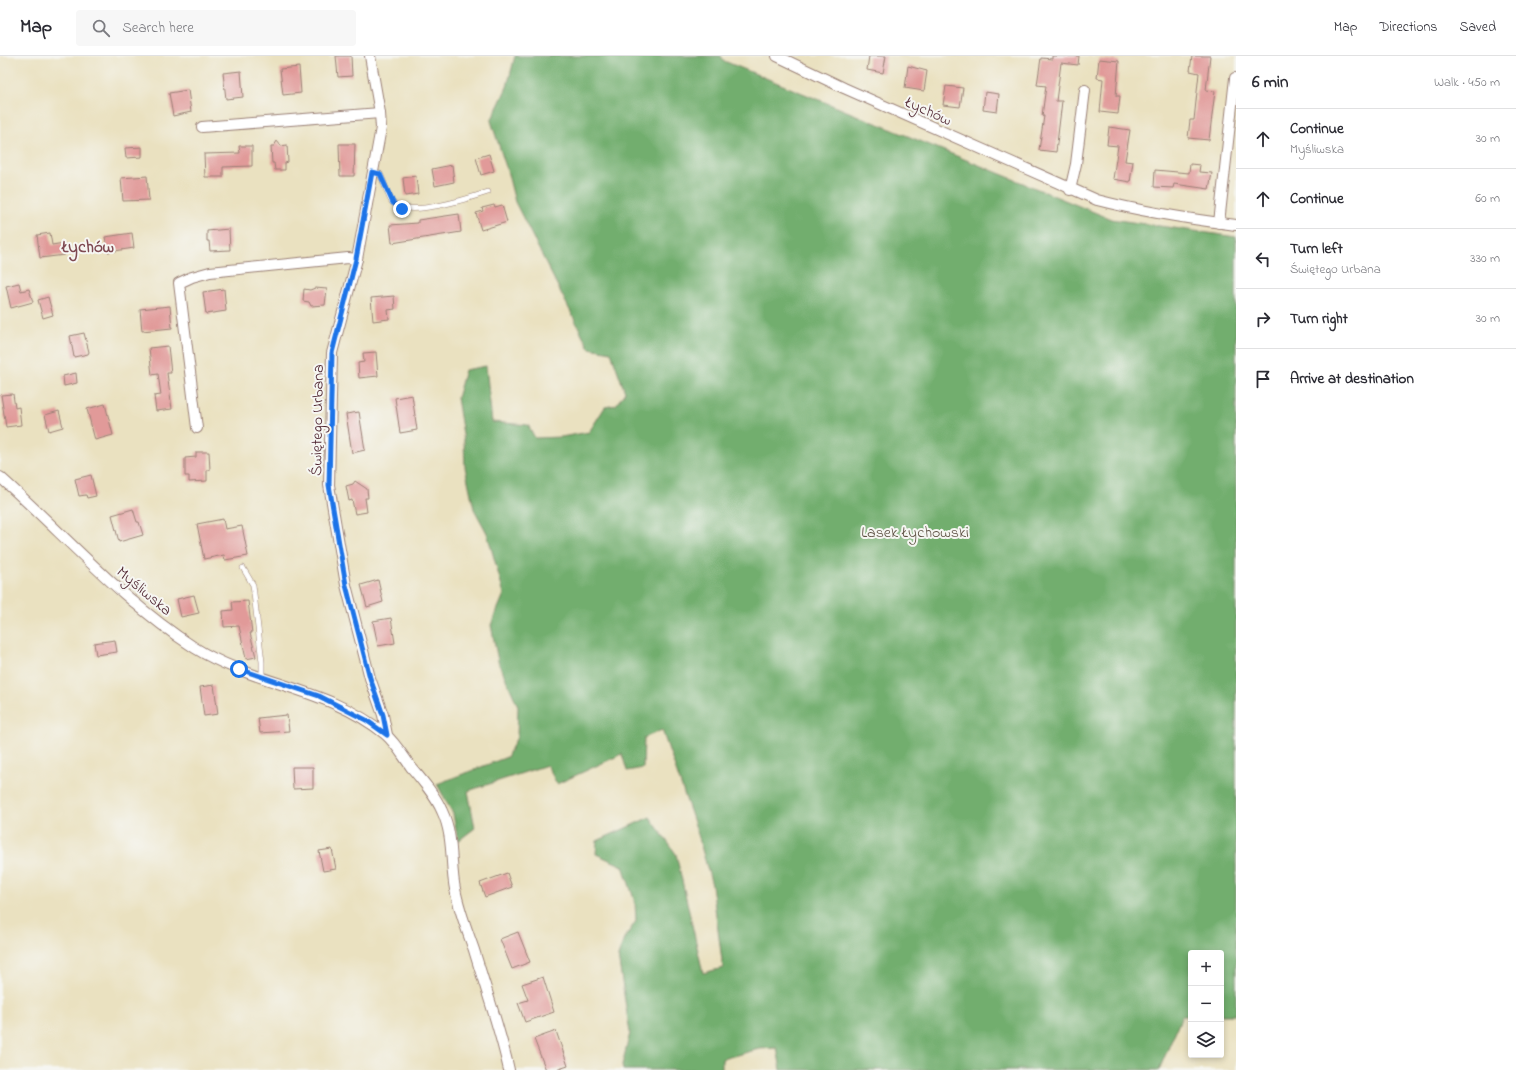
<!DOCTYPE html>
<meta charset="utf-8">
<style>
:root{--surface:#fff;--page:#f7f7f7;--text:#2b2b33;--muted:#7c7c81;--line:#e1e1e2}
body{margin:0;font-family:"Indie Flower",sans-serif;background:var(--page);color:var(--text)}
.controls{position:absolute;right:12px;bottom:12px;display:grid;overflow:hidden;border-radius:4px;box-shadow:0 2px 6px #0003}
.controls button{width:36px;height:36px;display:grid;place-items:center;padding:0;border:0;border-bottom:1px solid var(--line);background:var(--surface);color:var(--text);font:20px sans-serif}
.stop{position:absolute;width:12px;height:12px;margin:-9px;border:3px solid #1a73e8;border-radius:50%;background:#fff}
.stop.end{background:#1a73e8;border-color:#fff;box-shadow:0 1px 4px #0008}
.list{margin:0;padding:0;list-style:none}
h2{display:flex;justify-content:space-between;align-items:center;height:52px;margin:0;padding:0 16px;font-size:17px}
h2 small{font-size:13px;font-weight:400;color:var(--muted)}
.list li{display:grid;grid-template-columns:26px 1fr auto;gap:12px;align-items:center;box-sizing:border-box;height:60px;padding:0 16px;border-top:1px solid var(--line)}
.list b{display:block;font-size:15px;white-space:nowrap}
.list p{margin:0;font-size:13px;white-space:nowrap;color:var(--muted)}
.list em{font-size:13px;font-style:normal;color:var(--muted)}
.icon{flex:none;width:22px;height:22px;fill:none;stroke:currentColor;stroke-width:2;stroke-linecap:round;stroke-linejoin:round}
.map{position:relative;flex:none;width:1236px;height:1014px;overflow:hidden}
header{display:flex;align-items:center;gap:24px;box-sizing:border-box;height:56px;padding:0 20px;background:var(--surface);border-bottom:1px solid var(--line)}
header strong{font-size:19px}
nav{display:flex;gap:22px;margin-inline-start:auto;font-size:14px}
.search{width:280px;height:36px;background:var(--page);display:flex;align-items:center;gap:10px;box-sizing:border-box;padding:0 14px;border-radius:4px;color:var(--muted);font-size:15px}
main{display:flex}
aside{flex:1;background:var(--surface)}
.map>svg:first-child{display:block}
.forest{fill:#72ae6e;stroke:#5e664c}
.building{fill:#e19a99}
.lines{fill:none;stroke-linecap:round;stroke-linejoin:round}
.lane-casing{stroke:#9a8076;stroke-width:6}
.street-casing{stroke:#9a8076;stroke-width:12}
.lane{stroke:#fff;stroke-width:5}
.street{stroke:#fff;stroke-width:10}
.route{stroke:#1a73e8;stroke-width:5}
.labels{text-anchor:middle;stroke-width:4;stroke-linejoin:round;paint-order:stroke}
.street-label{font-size:16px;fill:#4a1f2b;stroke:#f6f6f2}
.park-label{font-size:16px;fill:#5e5244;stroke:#f6f6f2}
.neighbourhood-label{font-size:17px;font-weight:bold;fill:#7f4a52;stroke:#f6f6f2}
</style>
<header>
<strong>Map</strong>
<div class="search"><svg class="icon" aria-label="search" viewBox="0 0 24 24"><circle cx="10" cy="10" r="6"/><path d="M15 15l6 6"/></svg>Search here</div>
<nav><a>Map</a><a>Directions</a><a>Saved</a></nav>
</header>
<main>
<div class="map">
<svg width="1236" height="1014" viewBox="0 0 1236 1014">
<rect width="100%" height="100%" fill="#f6f6f2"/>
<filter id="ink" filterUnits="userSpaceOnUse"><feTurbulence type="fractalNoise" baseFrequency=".025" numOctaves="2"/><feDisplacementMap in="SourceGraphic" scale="8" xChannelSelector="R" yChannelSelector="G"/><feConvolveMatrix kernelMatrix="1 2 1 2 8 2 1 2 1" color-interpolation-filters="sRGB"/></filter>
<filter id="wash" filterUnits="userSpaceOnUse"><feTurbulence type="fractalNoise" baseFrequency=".012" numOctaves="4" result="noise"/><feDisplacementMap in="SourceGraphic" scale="16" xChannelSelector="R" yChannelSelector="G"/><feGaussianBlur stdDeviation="0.9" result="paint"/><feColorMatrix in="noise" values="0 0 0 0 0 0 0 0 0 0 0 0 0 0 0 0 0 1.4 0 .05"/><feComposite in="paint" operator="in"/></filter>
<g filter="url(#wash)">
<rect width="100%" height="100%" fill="#eae1c0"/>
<polygon class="forest" points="515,0 721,0 724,5 1111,163 1236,181 1236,959 1221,959 1221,897 1191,897 1191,960 1182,960 1159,1014 781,1014 777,992 759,993 722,1003 722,1014 623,1014 622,1009 630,977 618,900 624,883 636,865 635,846 623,810 596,798 597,785 650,761 676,798 703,917 723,912 712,829 696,772 662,674 644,682 643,712 627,715 622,698 557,728 547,709 468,735 475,772 458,785 453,758 437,728 507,701 517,681 518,650 498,605 491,569 504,538 487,477 474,453 465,411 464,385 457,342 465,314 486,310 492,366 528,369 535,382 561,381 589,376 605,351 616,349 625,336 611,296 589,292 515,146 507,114 491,65 507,31"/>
<g id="blocks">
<g class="building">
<polygon points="336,0 351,0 352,20 338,21"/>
<polygon points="869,0 886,0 883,17 867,14"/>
<polygon points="1052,0 1079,0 1078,9 1061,7 1056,45 1062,45 1056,96 1039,94 1044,60 1042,60 1046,30 1037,29 1041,2 1052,3"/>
<polygon points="1192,0 1210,0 1206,34 1215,35 1209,84 1188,82 1190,64 1194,64 1199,17 1190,15"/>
<polygon points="1099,3 1119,5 1116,40 1120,40 1118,58 1100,56 1103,23 1097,22"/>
<polygon points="908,10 927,15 924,35 905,32"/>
<polygon points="299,11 301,37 283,39 280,13"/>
<polygon points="241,15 243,41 226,43 223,17"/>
<polygon points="946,30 963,32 960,51 943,49"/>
<polygon points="188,34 191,56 173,60 169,37"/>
<polygon points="985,36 999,38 997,56 983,54"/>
<polygon points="1109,71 1130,74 1125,105 1133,106 1130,126 1113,123 1118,90 1107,89"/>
<polygon points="277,85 281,90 287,89 288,106 285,107 285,114 275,114 274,107 272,107 271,90 274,90"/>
<polygon points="339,88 355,88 354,120 340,120"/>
<polygon points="239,90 252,90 252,110 223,111 223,121 205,121 204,98 240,97"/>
<polygon points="142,91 142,101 126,102 125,92"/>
<polygon points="489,98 494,115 481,119 476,102"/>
<polygon points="1190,108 1200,109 1199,116 1212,117 1209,133 1174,128 1173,132 1154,131 1155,114 1189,117"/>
<polygon points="452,109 454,126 435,130 432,113"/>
<polygon points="147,120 149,144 123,145 121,122"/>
<polygon points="416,120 418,138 405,140 403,122"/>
<polygon points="494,149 495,151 502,149 507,166 481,174 476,157 483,155 482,152"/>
<polygon points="459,158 461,176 392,187 390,169 418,167 418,164"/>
<polygon points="229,173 230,194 210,195 209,185 207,185 207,175"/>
<polygon points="50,177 52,189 64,187 65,199 40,202 37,179"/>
<polygon points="132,177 134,192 108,196 105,181"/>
<polygon points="19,227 21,235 29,233 33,246 11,252 6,230"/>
<polygon points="315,232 327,233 325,249 311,250 309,246 303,245 304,233 310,234"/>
<polygon points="224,233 226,255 206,258 203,236"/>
<polygon points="394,240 395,253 388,254 389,263 373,265 371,242"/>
<polygon points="48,241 53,259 43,262 38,244"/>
<polygon points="170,250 172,272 142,275 140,253"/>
<polygon points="84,277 89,296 88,298 74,301 70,280"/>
<polygon points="168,290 171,317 167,317 172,353 156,355 154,340 161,339 158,318 152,319 149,292"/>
<polygon points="376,296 378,320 359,322 358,307 364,306 363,297"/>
<polygon points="76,317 77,327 64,330 63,320"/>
<polygon points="13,338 15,352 19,351 21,369 6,371 1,339"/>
<polygon points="412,339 417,374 400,377 395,342"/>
<polygon points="105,348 113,379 95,384 87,353"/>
<polygon points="59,355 63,371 49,375 45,359"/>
<polygon points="359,356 365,394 352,397 346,358"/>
<polygon points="196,396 209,396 210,414 207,414 207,425 189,426 189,420 185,420 185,402 196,401"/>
<polygon points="91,419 96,440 87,442 86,439 79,440 75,423"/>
<polygon points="355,425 367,433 368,442 365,442 367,456 355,458 352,444 349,445 346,430 353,428"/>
<polygon points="133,453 137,466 139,466 143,479 119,486 112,459"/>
<polygon points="223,463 225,473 242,470 248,500 225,504 224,499 204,503 197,468"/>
<polygon points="378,524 383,546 367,551 361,529"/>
<polygon points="194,539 199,557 181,561 177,543"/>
<polygon points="248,545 252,577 250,577 256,601 246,603 239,570 224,571 223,555 233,554 232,546"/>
<polygon points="391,562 395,587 378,590 373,565"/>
<polygon points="115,584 117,596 96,599 94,587"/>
<polygon points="214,629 218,658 204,660 200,631"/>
<polygon points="287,659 289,675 260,677 258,662"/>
<polygon points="292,711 313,711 313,732 293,733"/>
<polygon points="332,793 336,813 323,815 319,795"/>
<polygon points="507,817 512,831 485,841 480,827"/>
<polygon points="518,876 530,906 512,913 500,883"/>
<polygon points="543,921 554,956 525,966 518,947 528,944 522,928"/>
<polygon points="556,975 568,1010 556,1014 546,1014 534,983"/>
</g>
</g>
</g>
<g filter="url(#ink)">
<use href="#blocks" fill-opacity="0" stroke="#9a8076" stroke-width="1"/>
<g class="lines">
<defs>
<g id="lane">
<path d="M 372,116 L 380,118 C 384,125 388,141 392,146 C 406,163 470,142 488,136"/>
<polyline points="243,512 253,529 262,606 262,621"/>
</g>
<g id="street">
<polyline points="370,0 380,57 381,72 357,203 332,297 329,429 346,529 370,622 383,659 387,679"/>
<path d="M 777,0 L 844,32 L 1097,144 C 1143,156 1189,163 1236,169"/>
<polyline points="202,71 380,57"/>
<polyline points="1070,134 1076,108 1085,34"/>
<polyline points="1219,167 1235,22"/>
<polyline points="197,372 179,227 192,221 210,216 348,202 357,203"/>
<path d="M 0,421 C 65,479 122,545 195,592 C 254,629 330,632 385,678 C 395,686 403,700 411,711 C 422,724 435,739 442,755 C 454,780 450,808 455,833 C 459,854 467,874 474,894 C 486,934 500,973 509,1014"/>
</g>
</defs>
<use href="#lane" class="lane-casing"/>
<use href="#street" class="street-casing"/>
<use href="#lane" class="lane"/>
<use href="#street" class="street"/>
</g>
</g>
<g class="lines" filter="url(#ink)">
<polyline class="route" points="239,613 319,640 366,664 387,679 383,659 370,622 346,529 329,429 332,297 356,203 372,116 380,118 393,147 402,153"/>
</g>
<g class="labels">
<g class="street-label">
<text transform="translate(929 54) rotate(24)" y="6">Łychów</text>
<text transform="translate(316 364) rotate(-89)" y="6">Świętego Urbana</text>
<text transform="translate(145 534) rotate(40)" y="6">Myśliwska</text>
</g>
<g class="park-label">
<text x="915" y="481">Lasek Łychowski</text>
</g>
<g class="neighbourhood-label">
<text x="88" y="196">Łychów</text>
</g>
</g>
</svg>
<div class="controls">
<button>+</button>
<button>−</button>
<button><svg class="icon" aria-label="layers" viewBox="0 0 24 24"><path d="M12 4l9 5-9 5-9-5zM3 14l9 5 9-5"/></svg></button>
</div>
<div class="stop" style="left:239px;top:613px"></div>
<div class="stop end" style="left:402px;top:153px"></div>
</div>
<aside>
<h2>6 min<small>Walk · 450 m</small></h2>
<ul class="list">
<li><svg class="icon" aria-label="ahead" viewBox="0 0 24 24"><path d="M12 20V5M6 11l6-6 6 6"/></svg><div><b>Continue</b><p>Myśliwska</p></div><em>30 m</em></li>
<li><svg class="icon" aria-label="ahead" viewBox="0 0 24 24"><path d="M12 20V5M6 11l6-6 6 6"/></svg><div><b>Continue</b></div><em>60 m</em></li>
<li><svg class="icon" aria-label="left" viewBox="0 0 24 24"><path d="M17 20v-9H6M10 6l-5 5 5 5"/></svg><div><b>Turn left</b><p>Świętego Urbana</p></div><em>330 m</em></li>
<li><svg class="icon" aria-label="right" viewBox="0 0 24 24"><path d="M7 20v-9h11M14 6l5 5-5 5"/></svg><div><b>Turn right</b></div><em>30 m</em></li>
<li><svg class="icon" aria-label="arrive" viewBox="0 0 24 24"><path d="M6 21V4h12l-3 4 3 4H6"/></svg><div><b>Arrive at destination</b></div></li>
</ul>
</aside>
</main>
